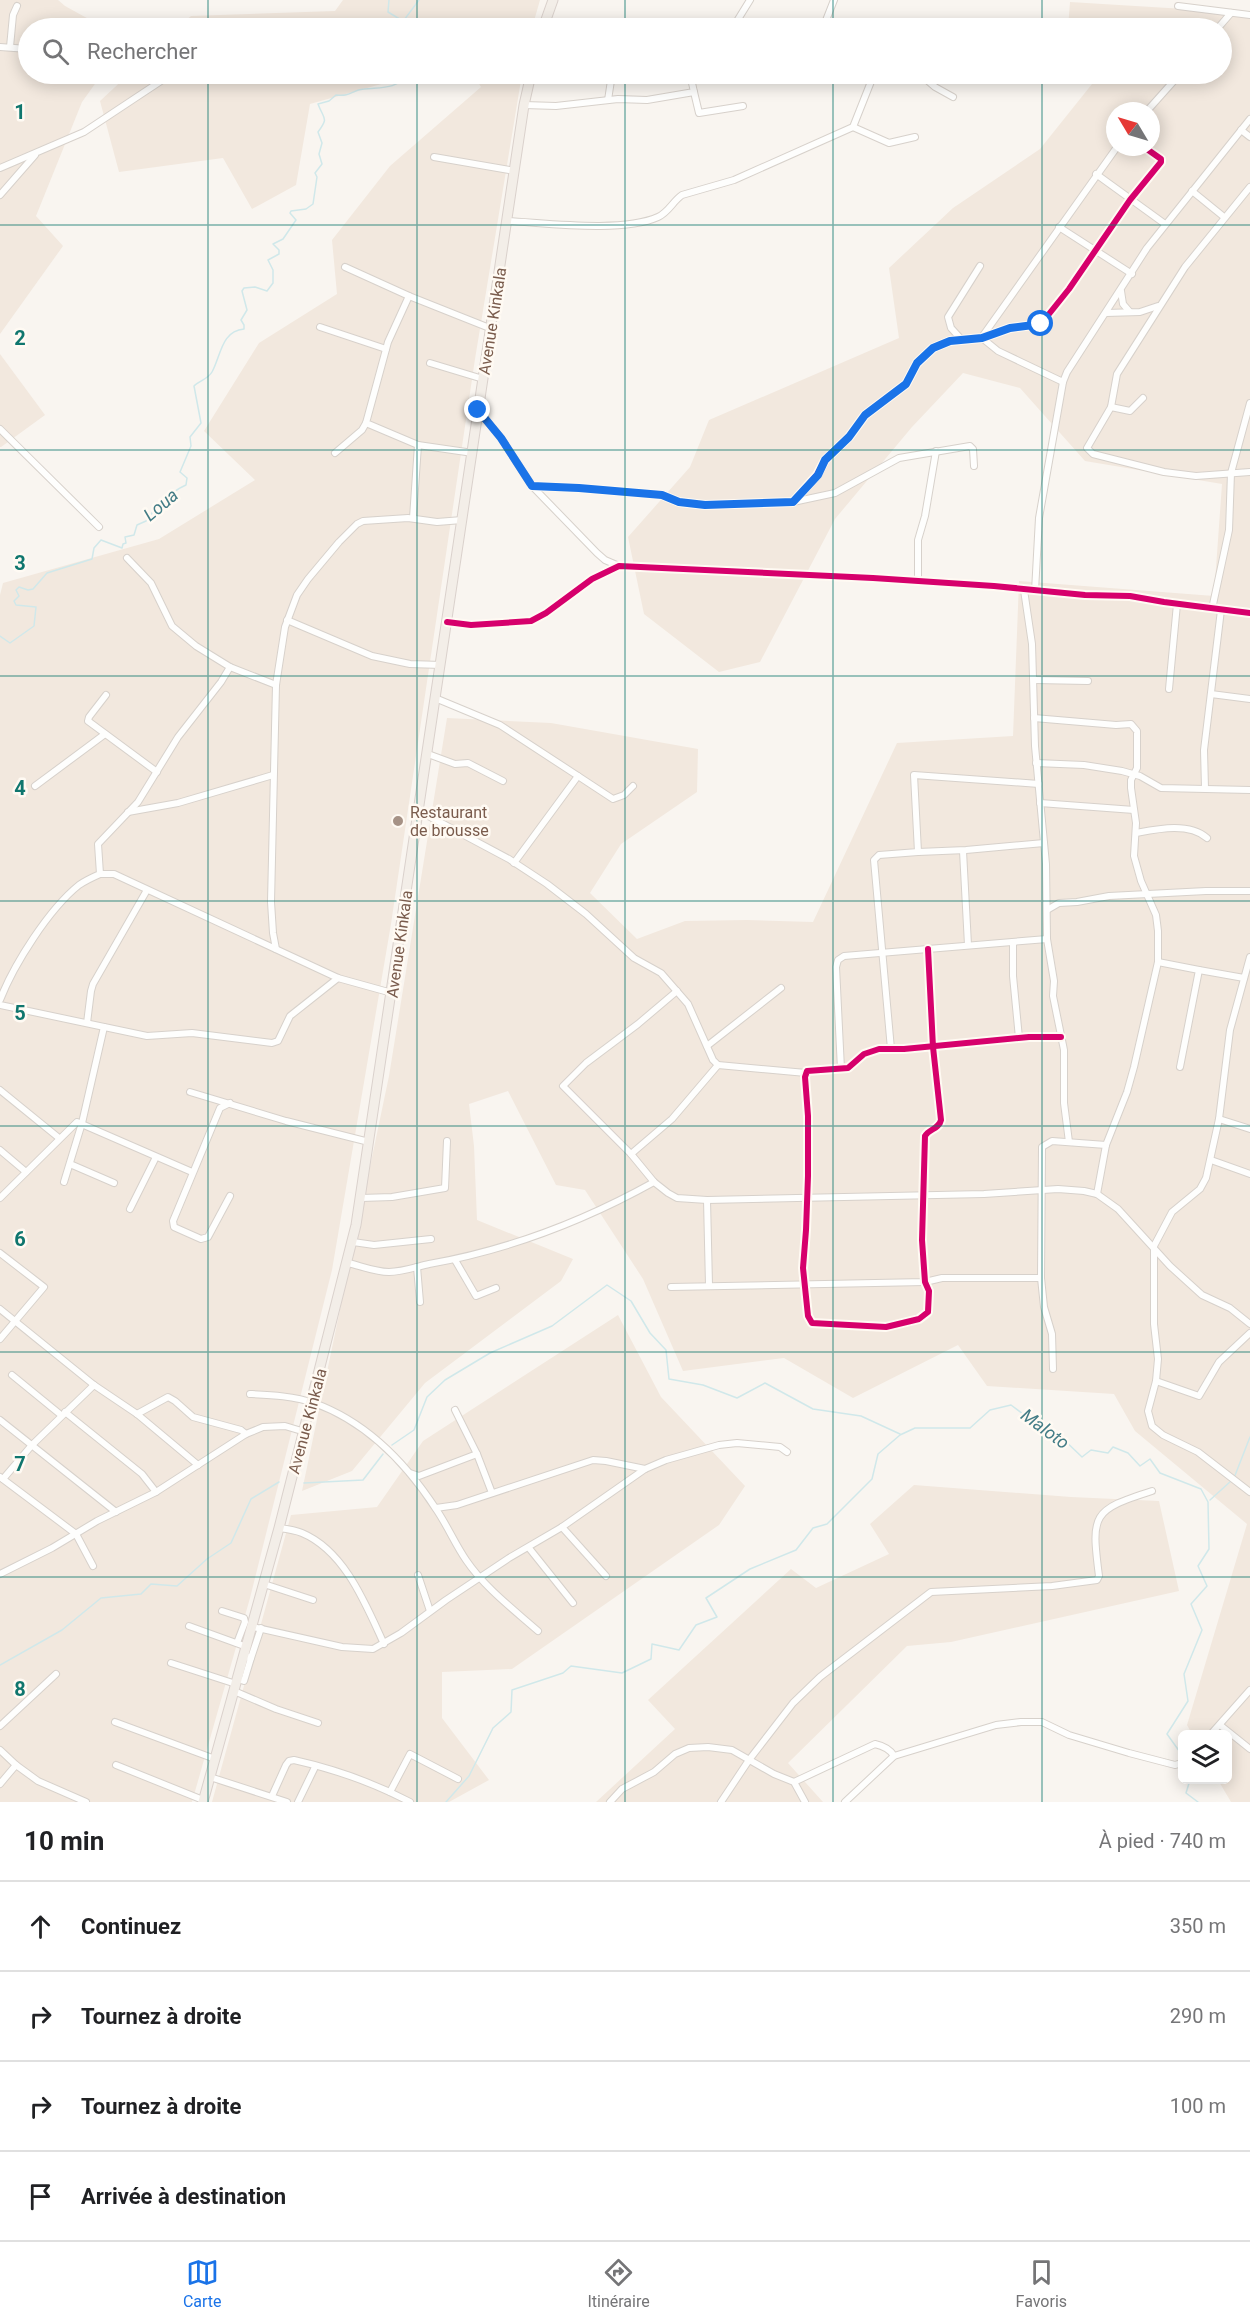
<!DOCTYPE html>
<html lang="fr">
<meta charset="utf-8">
<style>
:root{--surface:#fff;--page:#f6f6f6;--text:#202124;--muted:#757577;--line:#e0e0e0;--accent:#1a73e8}
body{margin:0;font-family:Roboto,sans-serif;background:var(--page);color:var(--text)}
.controls{position:absolute;right:18px;bottom:18px;display:grid;overflow:hidden;border-radius:9px;box-shadow:0 3px 15px #0003}
.controls button{width:54px;height:54px;display:grid;place-items:center;padding:0;border:0;border-bottom:2px solid var(--line);background:var(--surface);color:var(--text);font:30px sans-serif}
.compass{position:absolute;left:1106px;top:102px;width:54px;height:54px;border-radius:50%;background:var(--surface);box-shadow:0 3px 15px #0003;rotate:308deg}
.stop{position:absolute;width:18px;height:18px;margin:-14px;border:4px solid #1a73e8;border-radius:50%;background:#fff}
.stop.end{background:#1a73e8;border-color:#fff;box-shadow:0 2px 6px #0008}
.list{margin:0;padding:0;list-style:none}
h2{display:flex;justify-content:space-between;align-items:center;height:78px;margin:0;padding:0 24px;font-size:26px}
h2 small{font-size:20px;font-weight:400;color:var(--muted)}
.list li{display:grid;grid-template-columns:39px 1fr auto;gap:18px;align-items:center;box-sizing:border-box;height:90px;padding:0 24px;border-top:2px solid var(--line)}
.list b{display:block;font-size:22px;white-space:nowrap}
.list em{font-size:20px;font-style:normal;color:var(--muted)}
.icon{flex:none;width:33px;height:33px;fill:none;stroke:currentColor;stroke-width:2;stroke-linecap:round;stroke-linejoin:round}
.map{position:relative;flex:none;width:1250px;height:1802px;overflow:hidden}
.search{position:absolute;background:var(--surface);box-shadow:0 3px 15px #0003;left:18px;right:18px;top:18px;height:66px;display:flex;align-items:center;gap:15px;box-sizing:border-box;padding:0 21px;border-radius:33px;color:var(--muted);font-size:22px}
.sheet{height:438px;background:var(--surface)}
nav{display:flex;justify-content:space-around;align-items:center;box-sizing:border-box;height:84px;border-top:2px solid var(--line);background:var(--surface);font-size:16px;color:var(--muted)}
nav a{display:grid;justify-items:center;gap:3px}
nav .on{color:var(--accent)}
.map>svg:first-child{display:block}
.residential{fill:#f2e8de;fill-rule:evenodd}
.lines{fill:none;stroke-linecap:round;stroke-linejoin:round}
.stream{stroke:#d0e8ea;stroke-width:1.5}
.street-casing{stroke:#d7d1cb;stroke-width:8}
.primary-casing{stroke:#dad1cc;stroke-width:11}
.street{stroke:#fefefd;stroke-width:6}
.primary{stroke:#f3eee8;stroke-width:9}
.cycleway-casing{stroke:#fffaf3;stroke-width:10}
.cycleway{stroke:#d6006c;stroke-width:6}
.route{stroke:#1a73e8;stroke-width:8}
.grid{fill:none;stroke:#0f766e;stroke-width:1.5;stroke-opacity:0.55}
.poi-dot{fill:#a69286;stroke:#fffaf3;stroke-width:2}
.labels{text-anchor:middle;stroke-width:5;stroke-linejoin:round;paint-order:stroke}
.street-label{font-size:16px;fill:#7a5c4d;stroke:#fffaf3}
.poi-label{font-size:16px;fill:#7a5c4d;stroke:#fffaf3;text-anchor:start}
.water-label{font-size:18px;font-style:italic;fill:#437c86;stroke:#fffaf3}
.grid-label{font-size:20px;text-anchor:middle;font-weight:bold;fill:#0f766e;stroke:#fffaf3;stroke-width:5;stroke-linejoin:round;paint-order:stroke}
</style>
<div class="map">
<svg width="1250" height="1802" viewBox="0 0 1250 1802">
<rect width="100%" height="100%" fill="#f9f5f0"/>
<g class="residential">
<polygon points="0,0 58,0 65,6 105,28 28,28 28,74 102,74 82,102 36,216 63,246 0,334"/>
<polygon points="343,0 540,0 532,28 177,28 191,16 335,11"/>
<path d="M 1070,2 L 1250,13 L 1250,1802 L 1231,1802 L 1218,1780 L 1228,1780 L 1228,1734 L 1192,1734 L 1187,1725 L 1247,1524 L 1135,1431 L 1114,1394 L 987,1386 L 958,1345 L 853,1398 L 784,1358 L 683,1371 L 643,1279 L 585,1190 L 556,1185 L 508,1091 L 469,1104 L 474,1146 L 477,1220 L 573,1259 L 561,1281 L 425,1383 L 352,1471 L 302,1491 L 389,1076 L 447,718 L 551,723 L 698,749 L 697,792 L 621,844 L 590,893 L 637,939 L 685,921 L 747,920 L 813,922 L 897,743 L 1013,736 L 1019,581 L 1214,596 L 1222,484 L 1085,461 L 1020,388 L 963,373 L 912,427 L 835,519 L 760,662 L 719,672 L 644,614 L 628,537 L 690,467 L 709,420 L 899,338 L 889,268 L 953,208 L 1040,149 L 1092,84 L 1084,74 L 1222,74 L 1222,28 L 1068,28 ZM 1115,111 L 1151,111 L 1151,147 L 1115,147 Z"/>
<polygon points="129,74 417,74 310,104 296,185 252,209 223,158 119,172 100,101"/>
<polygon points="473,74 522,74 475,359 391,924 332,1270 250,1598 192,1802 0,1802 0,595 3,583 159,539 255,480 204,431 259,343 337,294 332,240 390,166 481,87"/>
<polygon points="0,354 45,415 1,447 0,447"/>
<polygon points="618,1315 661,1397 745,1486 719,1525 512,1669 442,1672 442,1718 489,1780 449,1802 212,1802 291,1515 377,1507 423,1441"/>
<polygon points="914,1485 1071,1497 1159,1501 1179,1591 951,1642 907,1646 788,1763 823,1802 596,1802 675,1729 648,1700 791,1569 816,1588 889,1554 870,1524"/>
</g>
<g class="lines">
<g class="stream">
<polyline points="389,0 388,12 403,21"/>
<polyline points="398,28 419,0"/>
<path d="M 0,636 L 10,643 L 34,626 L 36,607 L 16,605 L 14,601 L 19,596 L 16,590 L 19,587 L 28,590 L 33,589 L 47,573 L 92,559 L 94,548 L 101,540 L 122,548 L 123,544 L 126,543 L 125,537 L 134,535 L 137,525 L 146,521 L 155,509 L 159,510 C 172,500 167,493 186,485 L 187,478 L 180,472 L 191,446 L 190,437 L 201,423 L 194,386 C 199,381 208,379 212,372 C 221,356 221,331 244,329 L 244,325 L 241,320 L 247,310 L 242,291 L 244,288 L 255,287 L 267,291 L 273,283 L 273,270 L 268,260 L 279,254 L 279,250 L 273,244 L 283,239 L 296,220 L 290,213 L 291,211 L 306,209 L 313,204 L 317,177 L 315,173 L 322,164 L 319,154 L 322,143 L 318,132 C 329,117 324,120 318,104 L 329,101 L 336,95 C 352,97 351,90 364,89 C 381,87 396,90 408,74"/>
<polyline points="392,1445 414,1430 427,1397 445,1380 490,1353 552,1326 607,1285 631,1301 650,1333 666,1350 669,1379 703,1385 737,1398 765,1383 813,1409 861,1416 900,1434"/>
<polyline points="1234,1478 1250,1437"/>
<polyline points="304,1483 363,1480 383,1454"/>
<polyline points="1210,1500 1231,1481"/>
<polyline points="0,1665 62,1630 101,1598 141,1594 151,1584 177,1586 207,1559 231,1543 251,1499 279,1482"/>
<polyline points="1190,1780 1186,1793 1198,1802"/>
<polyline points="446,1802 469,1776 493,1728 511,1712 512,1690 563,1673 571,1666 622,1673 651,1659 652,1644 679,1650 696,1625 717,1617 706,1598 750,1569 796,1550 813,1528 827,1524 872,1479 878,1454 900,1435 915,1428 970,1428 990,1410 1011,1405 1047,1432 1059,1435 1082,1457 1091,1450 1108,1453 1113,1447 1128,1453 1140,1466 1150,1459 1160,1473 1201,1489 1208,1502 1209,1549 1198,1566 1207,1586 1191,1604 1202,1630 1184,1674 1188,1701 1167,1734 1182,1755"/>
</g>
<defs>
<g id="street">
<polyline points="1178,6 1250,15"/>
<polyline points="727,28 737,21 750,0"/>
<polyline points="823,28 834,0"/>
<polyline points="1218,28 1231,13"/>
<polyline points="0,47 28,49"/>
<polyline points="10,47 13,15 17,6"/>
<polyline points="136,74 164,79"/>
<polyline points="920,74 935,87 953,97"/>
<polyline points="694,92 699,113 743,106"/>
<polyline points="608,100 612,74"/>
<polyline points="524,105 556,106 618,99 647,100 694,92 690,74"/>
<polyline points="1147,111 1180,74"/>
<polyline points="853,127 889,143 915,137"/>
<polyline points="1241,130 1250,137"/>
<polyline points="434,157 515,171"/>
<polyline points="0,168 84,132 164,79 178,74"/>
<polyline points="1096,174 1165,224"/>
<polyline points="1250,187 1185,267 1117,374 1111,407 1087,448 1093,454 1164,472 1196,476 1250,472"/>
<polyline points="1192,191 1224,217"/>
<polyline points="0,195 35,155"/>
<path d="M 507,221 C 547,223 622,233 658,217 C 669,212 673,201 682,195 L 734,180 L 853,127 L 874,74"/>
<polyline points="1059,227 1132,274"/>
<polyline points="345,267 409,296 492,329"/>
<polyline points="1121,291 1123,304 1129,311"/>
<polyline points="409,296 388,342 366,423 418,445 473,453"/>
<polyline points="1106,313 1140,312 1158,306"/>
<polyline points="320,327 386,349"/>
<polyline points="982,337 1117,147"/>
<polyline points="982,338 998,351 1063,382 1067,372 1147,248 1250,119"/>
<polyline points="961,339 951,328 948,317 980,266"/>
<polyline points="430,363 483,379"/>
<polyline points="1111,407 1130,411 1143,398"/>
<polyline points="478,410 501,438 532,486 597,553 605,560 619,566"/>
<polyline points="0,429 99,527"/>
<polyline points="335,453 362,430 366,423"/>
<polyline points="532,486 579,488 662,495 679,502 705,505 793,502 817,475 825,460 849,437 865,415 906,384 917,363 933,348 950,341 982,338 1010,328 1041,324 1069,289 1130,200 1161,162 1161,159 1144,147"/>
<polyline points="793,502 835,493 899,458 970,446 973,449 974,466"/>
<polyline points="413,518 418,445"/>
<polyline points="127,558 151,583 172,626 196,646 230,667"/>
<polyline points="918,581 918,540 925,516 936,451"/>
<polyline points="1035,591 1039,518 1063,382"/>
<polyline points="1212,609 1229,530 1231,473 1250,403"/>
<polyline points="287,620 372,656 410,664 441,665"/>
<polyline points="447,622 471,625 531,621 546,613 592,579 619,566 873,578 994,586 1085,595 1130,596 1164,602 1250,613"/>
<polyline points="1035,680 1088,681"/>
<polyline points="1169,689 1177,604"/>
<polyline points="1211,694 1250,699"/>
<polyline points="106,695 89,717 88,721 157,772"/>
<polyline points="435,698 500,725 578,776 514,863"/>
<polyline points="1034,718 1116,725 1131,724 1137,731 1137,768 1131,780 1131,788 1136,823 1134,856 1141,881 1156,915 1158,931 1158,962 1134,1067 1127,1092 1106,1145 1097,1194"/>
<polyline points="428,754 455,764 468,763 503,781"/>
<polyline points="1036,763 1084,765 1122,771 1140,776 1161,788 1250,790"/>
<polyline points="578,776 613,799 624,795 633,786"/>
<polyline points="35,786 105,734"/>
<polyline points="1205,788 1204,750 1221,610"/>
<polyline points="1040,803 1134,810"/>
<polyline points="419,811 509,859 547,884 586,914 634,958 661,973 688,1004 713,1060 718,1065"/>
<polyline points="128,812 178,803 273,775"/>
<path d="M 1136,833 C 1157,829 1189,822 1207,838"/>
<polyline points="963,851 968,945"/>
<polyline points="918,852 966,850 1044,843"/>
<polyline points="100,874 114,874 338,978 392,993"/>
<polyline points="1047,910 1059,903 1077,902 1109,896 1206,891 1250,891"/>
<polyline points="1047,939 1054,981 1053,996 1064,1050 1064,1103 1069,1142"/>
<polyline points="1013,942 1013,976 1019,1038"/>
<polyline points="276,949 273,933 271,902 276,685 285,627 297,595 308,579 339,542 357,524 363,521 408,518 437,522 462,520"/>
<path d="M 928,949 L 933,1047 L 941,1120 C 939,1129 929,1129 925,1136 L 922,1240 L 925,1282 L 929,1291 L 928,1312 L 919,1319 L 886,1327 L 812,1323 L 808,1316 L 803,1268 L 806,1230 L 808,1176 L 808,1116 L 805,1077 L 807,1071 L 848,1068 L 864,1054 L 879,1049 L 904,1049 L 1029,1037 L 1061,1037"/>
<polyline points="1250,957 1230,1030 1219,1119 1206,1178 1200,1189 1172,1212 1154,1246 1154,1324 1158,1359 1156,1381 1148,1411 1152,1426 1163,1435 1198,1452 1250,1492"/>
<polyline points="1158,962 1199,970 1180,1067"/>
<polyline points="1199,970 1244,978"/>
<polyline points="677,991 638,1024 586,1063 563,1086 631,1154 654,1182 668,1193 677,1198 707,1200 984,1194 1058,1189 1084,1191 1097,1194 1118,1209 1170,1266 1202,1295 1230,1308 1250,1324"/>
<path d="M 0,1000 C 14,964 49,909 79,885 C 85,881 93,877 100,874 L 98,844 L 138,802 L 178,737 L 221,682 L 230,667 L 276,685"/>
<polyline points="0,1005 147,1036 192,1033 272,1043 278,1041 290,1016 338,978"/>
<polyline points="87,1023 91,991 93,984 147,890"/>
<polyline points="707,1046 781,988"/>
<polyline points="891,1049 874,860 879,855 918,852 914,775 1039,784"/>
<polyline points="841,1069 836,967 838,960 844,956 1047,939 1046,864 1035,746 1032,644 1024,590"/>
<polyline points="0,1090 59,1138"/>
<polyline points="190,1092 286,1121 369,1142"/>
<polyline points="230,1103 220,1108 173,1221 174,1227 201,1239 208,1237 230,1196"/>
<polyline points="1219,1119 1250,1129"/>
<polyline points="0,1150 26,1172"/>
<polyline points="631,1154 672,1119 718,1065 806,1073"/>
<polyline points="1211,1160 1250,1174"/>
<polyline points="70,1164 114,1183"/>
<polyline points="64,1182 82,1123 104,1027"/>
<polyline points="0,1198 77,1122 192,1172"/>
<polyline points="361,1198 392,1197 445,1188 447,1141"/>
<polyline points="707,1200 709,1285"/>
<polyline points="130,1209 156,1157"/>
<polyline points="353,1242 374,1245 431,1239"/>
<polyline points="0,1253 44,1287 0,1339"/>
<polyline points="455,1260 476,1296 496,1288"/>
<path d="M 348,1263 C 361,1266 375,1272 389,1272 C 402,1272 416,1267 429,1264 C 508,1250 584,1221 654,1182"/>
<polyline points="417,1267 420,1302"/>
<polyline points="671,1287 925,1282 942,1278 1041,1278"/>
<polyline points="0,1309 94,1385 137,1414 198,1465"/>
<polyline points="1053,1369 1052,1334 1044,1307 1041,1278 1042,1147 1052,1141 1106,1145"/>
<polyline points="12,1375 61,1415"/>
<polyline points="1156,1381 1199,1396 1219,1362 1250,1333"/>
<path d="M 250,1394 C 270,1395 294,1396 314,1403 C 367,1422 406,1463 436,1509 C 447,1525 455,1544 466,1560 C 485,1588 513,1609 538,1631"/>
<polyline points="455,1410 477,1454 492,1493"/>
<polyline points="65,1412 142,1474 156,1492"/>
<polyline points="137,1414 168,1397 175,1401 193,1417 241,1430 246,1434"/>
<polyline points="0,1420 116,1512"/>
<polyline points="410,1473 419,1476 477,1454"/>
<polyline points="0,1477 76,1534 93,1566"/>
<polyline points="3,1479 32,1445 94,1385"/>
<polyline points="436,1508 457,1505 593,1460 606,1461 645,1469"/>
<polyline points="562,1527 606,1576"/>
<path d="M 279,1528 C 287,1529 295,1530 302,1533 C 345,1551 366,1605 384,1644"/>
<polyline points="529,1548 573,1603"/>
<polyline points="0,1574 52,1548 97,1521 156,1492 246,1434 263,1427 285,1426 305,1432"/>
<polyline points="418,1575 430,1611"/>
<polyline points="264,1584 313,1600"/>
<polyline points="222,1611 244,1618 245,1622 237,1643"/>
<polyline points="189,1626 247,1647"/>
<polyline points="253,1627 342,1647 373,1649 401,1633 446,1600 509,1558 562,1527 645,1469 666,1460 719,1445 737,1443 780,1447 787,1452"/>
<polyline points="251,1658 261,1628"/>
<polyline points="171,1663 236,1684"/>
<polyline points="238,1679 244,1681 251,1658 245,1656"/>
<polyline points="234,1691 276,1709 318,1723"/>
<polyline points="115,1722 215,1759"/>
<polyline points="1220,1725 1250,1749"/>
<polyline points="0,1726 56,1674"/>
<polyline points="1211,1734 1250,1690"/>
<polyline points="0,1750 16,1765"/>
<polyline points="116,1765 203,1800"/>
<polyline points="210,1777 287,1802"/>
<path d="M 794,1782 L 875,1744 C 884,1746 890,1749 894,1756"/>
<polyline points="0,1784 16,1765 38,1781 86,1802"/>
<polyline points="390,1792 410,1754 458,1779"/>
<path d="M 272,1796 L 286,1765 L 289,1761 L 294,1760 C 334,1769 374,1783 410,1802"/>
<polyline points="298,1802 315,1767"/>
<polyline points="610,1802 622,1789 654,1772 675,1754 689,1748 708,1747 732,1750 774,1774 794,1782 805,1802"/>
<path d="M 721,1802 L 749,1760 L 793,1703 L 820,1677 L 931,1592 L 1052,1586 L 1097,1580 L 1099,1576 C 1091,1514 1092,1510 1152,1491"/>
<polyline points="845,1802 894,1756 996,1725 1021,1722 1042,1722 1069,1735 1129,1753 1175,1765 1182,1763"/>
</g>
<g id="primary">
<polyline points="543,28 553,0"/>
<polyline points="203,1802 279,1528 356,1225 524,105 531,74"/>
</g>
</defs>
<use href="#street" class="street-casing"/>
<use href="#primary" class="primary-casing"/>
<use href="#street" class="street"/>
<use href="#primary" class="primary"/>
<defs>
<g id="cycleway">
<polyline points="532,486 579,488 662,495 679,502 705,505 793,502 817,475 825,460 849,437 865,415 906,384 917,363 933,348 950,341 982,338 1010,328 1041,324 1069,289 1130,200 1161,162 1161,159 1144,147"/>
<polyline points="447,622 471,625 531,621 546,613 592,579 619,566 873,578 994,586 1085,595 1130,596 1164,602 1250,613"/>
<path d="M 928,949 L 933,1047 L 941,1120 C 939,1129 929,1129 925,1136 L 922,1240 L 925,1282 L 929,1291 L 928,1312 L 919,1319 L 886,1327 L 812,1323 L 808,1316 L 803,1268 L 806,1230 L 808,1176 L 808,1116 L 805,1077 L 807,1071 L 848,1068 L 864,1054 L 879,1049 L 904,1049 L 1029,1037 L 1061,1037"/>
</g>
</defs>
<use href="#cycleway" class="cycleway-casing"/>
<use href="#cycleway" class="cycleway"/>
</g>
<g class="lines">
<polyline class="route" points="478,410 501,438 532,486 579,488 662,495 679,502 705,505 793,502 818,475 825,460 849,437 865,415 906,384 917,363 933,348 950,341 982,338 1010,328 1041,324"/>
</g>
<path class="grid" d="M 208,0 L 208,28M 417,0 L 417,28M 625,0 L 625,28M 833,0 L 833,28M 1042,0 L 1042,28M 208,74 L 208,1802M 417,74 L 417,1802M 625,74 L 625,1802M 833,74 L 833,1802M 1042,74 L 1042,1802M 0,225 L 1250,225M 0,450 L 1250,450M 0,676 L 1250,676M 0,901 L 1250,901M 0,1126 L 1250,1126M 0,1352 L 1250,1352M 0,1577 L 1250,1577"/>
<circle class="poi-dot" cx="398" cy="821" r="6"/>
<g class="labels">
<g class="street-label">
<text transform="translate(492 321) rotate(-81)" y="6">Avenue Kinkala</text>
<text transform="translate(399 944) rotate(-82)" y="6">Avenue Kinkala</text>
<text transform="translate(307 1421) rotate(-75)" y="6">Avenue Kinkala</text>
</g>
<g class="poi-label">
<text x="410" y="818">Restaurant<tspan x="410" dy="18">de brousse</tspan></text>
</g>
<g class="water-label">
<text transform="translate(161 505) rotate(-40)" y="6">Loua</text>
<text transform="translate(1045 1429) rotate(36)" y="6">Maloto</text>
</g>
</g>
<g class="grid-label">
<text x="20" y="119">1</text>
<text x="20" y="345">2</text>
<text x="20" y="570">3</text>
<text x="20" y="795">4</text>
<text x="20" y="1020">5</text>
<text x="20" y="1246">6</text>
<text x="20" y="1471">7</text>
<text x="20" y="1696">8</text>
</g>
</svg>
<div class="controls">
<button><svg class="icon" aria-label="layers" viewBox="0 0 24 24"><path d="M12 4l9 5-9 5-9-5zM3 14l9 5 9-5"/></svg></button>
</div>
<svg class="compass" viewBox="-18 -18 36 36"><path d="M0-13l5 13h-10z" fill="#e53935"/><path d="M0 13l5-13h-10z" fill="#757577"/></svg>
<div class="stop" style="left:1041px;top:324px"></div>
<div class="stop end" style="left:478px;top:410px"></div>
<div class="search"><svg class="icon" aria-label="search" viewBox="0 0 24 24"><circle cx="10" cy="10" r="6"/><path d="M15 15l6 6"/></svg>Rechercher</div>
</div>
<section class="sheet">
<h2>10 min<small>À pied · 740 m</small></h2>
<ul class="list">
<li><svg class="icon" aria-label="ahead" viewBox="0 0 24 24"><path d="M12 20V5M6 11l6-6 6 6"/></svg><div><b>Continuez</b></div><em>350 m</em></li>
<li><svg class="icon" aria-label="right" viewBox="0 0 24 24"><path d="M7 20v-9h11M14 6l5 5-5 5"/></svg><div><b>Tournez à droite</b></div><em>290 m</em></li>
<li><svg class="icon" aria-label="right" viewBox="0 0 24 24"><path d="M7 20v-9h11M14 6l5 5-5 5"/></svg><div><b>Tournez à droite</b></div><em>100 m</em></li>
<li><svg class="icon" aria-label="arrive" viewBox="0 0 24 24"><path d="M6 21V4h12l-3 4 3 4H6"/></svg><div><b>Arrivée à destination</b></div></li>
</ul>
</section>
<nav>
<a class="on"><svg class="icon" aria-label="map" viewBox="0 0 24 24"><path d="M3 6l6-2 6 2 6-2v14l-6 2-6-2-6 2zM9 4v14M15 6v14"/></svg>Carte</a>
<a><svg class="icon" aria-label="directions" viewBox="0 0 24 24"><path d="M12 3l9 9-9 9-9-9zM9 14v-3h6M13 9l2 2-2 2"/></svg>Itinéraire</a>
<a><svg class="icon" aria-label="saved" viewBox="0 0 24 24"><path d="M7 4h10v16l-5-4-5 4z"/></svg>Favoris</a>
</nav>
